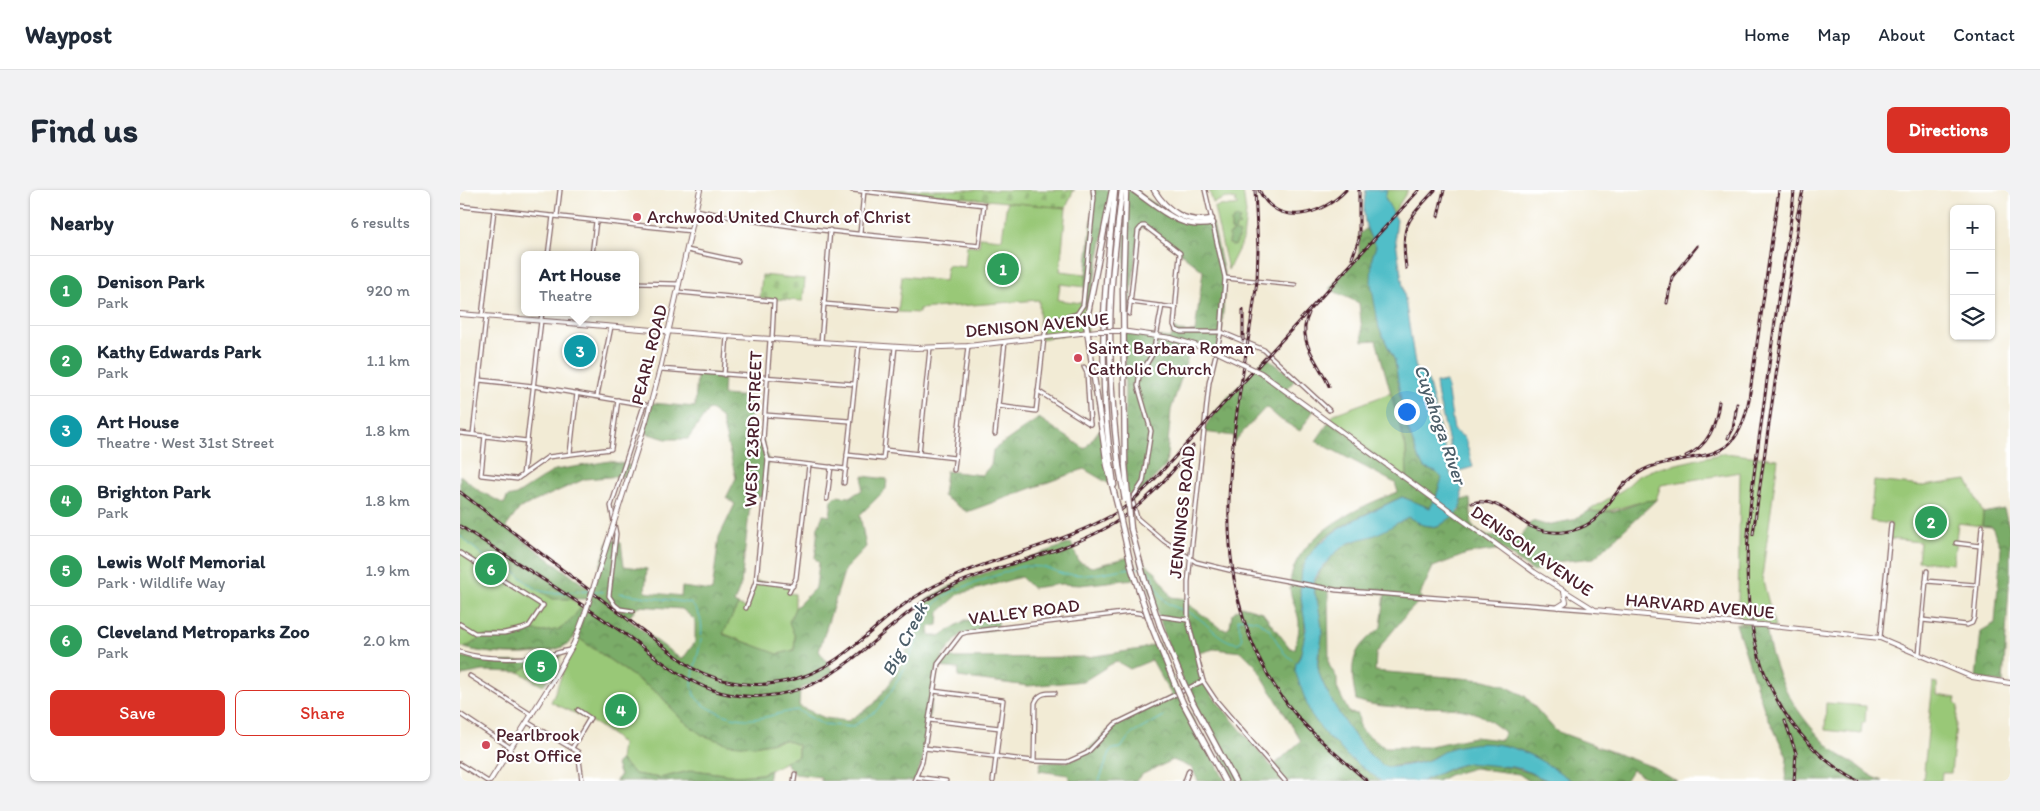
<!DOCTYPE html>
<meta charset="utf-8">
<style>
:root{--surface:#fff;--page:#f2f2f3;--text:#1f2937;--muted:#747a83;--line:#e0e1e3;--accent:#d93025}
body{margin:0;font-family:Itim,sans-serif;background:var(--page);color:var(--text)}
.controls{position:absolute;right:15px;top:15px;display:grid;overflow:hidden;border-radius:8px;box-shadow:0 1px 4px #0004}
.controls button{width:45px;height:45px;display:grid;place-items:center;padding:0;border:0;border-bottom:1px solid var(--line);background:var(--surface);color:var(--text);font:25px sans-serif}
.you{position:absolute;left:946px;top:221px;width:18px;height:18px;margin:-12px;border:4px solid #fff;border-radius:50%;background:#1a73e8;box-shadow:0 0 0 8px #1a73e833}
.badge{display:grid;place-items:center;width:32px;height:32px;border-radius:50%;background:var(--accent);color:#fff;font-size:16px;font-weight:700}
.pin{position:absolute;translate:-50% -50%;border:2px solid #fff;box-shadow:0 1px 5px #0006}
.popup{position:absolute;left:61px;top:61px;width:118px;height:65px;box-sizing:border-box;display:grid;place-content:center;border-radius:8px;background:var(--surface);filter:drop-shadow(0 1px 4px #0005);font-size:16px;white-space:nowrap;color:var(--muted)}
.popup b{font-size:19px;color:var(--text)}
.popup::after{content:'';position:absolute;left:50%;top:100%;margin-left:-10px;border:10px solid transparent;border-top-color:var(--surface)}
.list{margin:0;padding:0;list-style:none}
h2{display:flex;justify-content:space-between;align-items:center;height:65px;margin:0;padding:0 20px;font-size:21px}
h2 small{font-size:16px;font-weight:400;color:var(--muted)}
.list li{display:grid;grid-template-columns:32px 1fr auto;gap:15px;align-items:center;box-sizing:border-box;height:70px;padding:0 20px;border-top:1px solid var(--line)}
.list b{display:block;font-size:19px;white-space:nowrap}
.list p{margin:0;font-size:16px;white-space:nowrap;color:var(--muted)}
.list em{font-size:16px;font-style:normal;color:var(--muted)}
.actions{display:flex;gap:10px;padding:15px 20px}
.actions a{flex:1;padding:11px 0;border:1px solid var(--accent);border-radius:8px;text-align:center;font-size:18px;color:var(--accent)}
.actions .main{background:var(--accent);color:#fff}
.icon{flex:none;width:28px;height:28px;fill:none;stroke:currentColor;stroke-width:2;stroke-linecap:round;stroke-linejoin:round}
.map{position:relative;flex:none;width:1550px;height:591px;overflow:hidden;border-radius:8px}
header{display:flex;align-items:center;gap:30px;box-sizing:border-box;height:70px;padding:0 25px;background:var(--surface);border-bottom:1px solid var(--line)}
header strong{font-size:24px}
nav{display:flex;gap:28px;margin-inline-start:auto;font-size:18px}
.intro{display:flex;align-items:center;justify-content:space-between;box-sizing:border-box;height:120px;padding:0 30px}
h1{margin:0;font-size:35px}
.button{padding:12px 22px;border-radius:8px;background:var(--accent);color:#fff;font-size:18px;font-weight:700}
main{display:flex;gap:30px;padding:0 30px}
aside{flex:1;background:var(--surface);border-radius:8px;box-shadow:0 1px 4px #0004}
.map>svg:first-child{display:block}
.green{fill:#99c877;stroke:#727451}
.forest{fill:url(#forest-crowns);stroke:#62664a;fill-rule:evenodd}
.cemetery{fill:url(#cemetery-stones);stroke:#727451}
.water{fill:#51bec8;stroke:#4e6e7a}
.lines{fill:none;stroke-linecap:round;stroke-linejoin:round}
.stream{stroke:#51bec8;stroke-width:1}
.minor-casing{stroke:#856666;stroke-width:5.5}
.major-casing{stroke:#856666;stroke-width:6}
.highway-casing{stroke:#856666;stroke-width:7}
.minor{stroke:#fff;stroke-width:3}
.major{stroke:#fff;stroke-width:4}
.highway{stroke:#fff;stroke-width:4.5}
.rail-casing{stroke:#4a1f2b;stroke-width:3}
.rail{stroke:#fff;stroke-width:1;stroke-dasharray:4;stroke-linecap:butt}
.major-bridge-casing{stroke:#856666;stroke-width:6;stroke-linecap:butt}
.highway-bridge-casing{stroke:#856666;stroke-width:7;stroke-linecap:butt}
.major-bridge{stroke:#fff;stroke-width:4}
.highway-bridge{stroke:#fff;stroke-width:4.5}
.poi-dot{fill:#d1495b;stroke:#fff;stroke-width:2}
.labels{text-anchor:middle;stroke-width:4.5;stroke-linejoin:round;paint-order:stroke}
.poi-label{font-size:18px;fill:#4a1f2b;stroke:#fff;text-anchor:start}
.street-label{font-size:18px;fill:#4a1f2b;stroke:#fff}
.water-label{font-size:19px;font-style:italic;fill:#4d5f6a;stroke:#fff}
</style>
<header>
<strong>Waypost</strong>
<nav><a>Home</a><a>Map</a><a>About</a><a>Contact</a></nav>
</header>
<div class="intro"><h1>Find us</h1><a class="button">Directions</a></div>
<main>
<aside>
<h2>Nearby<small>6 results</small></h2>
<ul class="list">
<li><span class="badge" style="background:#2e9e5b">1</span><div><b>Denison Park</b><p>Park</p></div><em>920 m</em></li>
<li><span class="badge" style="background:#2e9e5b">2</span><div><b>Kathy Edwards Park</b><p>Park</p></div><em>1.1 km</em></li>
<li><span class="badge" style="background:#0f9aa8">3</span><div><b>Art House</b><p>Theatre · West 31st Street</p></div><em>1.8 km</em></li>
<li><span class="badge" style="background:#2e9e5b">4</span><div><b>Brighton Park</b><p>Park</p></div><em>1.8 km</em></li>
<li><span class="badge" style="background:#2e9e5b">5</span><div><b>Lewis Wolf Memorial</b><p>Park · Wildlife Way</p></div><em>1.9 km</em></li>
<li><span class="badge" style="background:#2e9e5b">6</span><div><b>Cleveland Metroparks Zoo</b><p>Park</p></div><em>2.0 km</em></li>
</ul>
<div class="actions"><a class="main">Save</a><a>Share</a></div>
</aside>
<div class="map">
<svg width="1550" height="591" viewBox="0 0 1550 591">
<defs>
<pattern id="forest-crowns" width="20" height="18" patternUnits="userSpaceOnUse" patternTransform="scale(1.25)"><rect width="20" height="18" fill="#7aac68"/><path d="M2 6a3 3 0 1 1 6 0M12 15a3 3 0 1 1 6 0" fill="none" stroke="#668b56"/></pattern>
<pattern id="cemetery-stones" width="16" height="16" patternUnits="userSpaceOnUse" patternTransform="scale(1.25)"><rect width="16" height="16" fill="#99c877"/><path d="M2 7V4a2 2 0 0 1 4 0v3zM10 15v-3a2 2 0 0 1 4 0v3z" fill="#85ab67"/></pattern>
</defs>
<rect width="100%" height="100%" fill="#fff"/>
<filter id="ink" filterUnits="userSpaceOnUse"><feTurbulence type="fractalNoise" baseFrequency=".02" numOctaves="2"/><feDisplacementMap in="SourceGraphic" scale="10" xChannelSelector="R" yChannelSelector="G"/><feConvolveMatrix kernelMatrix="1 2 1 2 8 2 1 2 1" color-interpolation-filters="sRGB"/></filter>
<filter id="wash" filterUnits="userSpaceOnUse"><feTurbulence type="fractalNoise" baseFrequency=".0096" numOctaves="4" result="noise"/><feDisplacementMap in="SourceGraphic" scale="20" xChannelSelector="R" yChannelSelector="G"/><feGaussianBlur stdDeviation="1.12" result="paint"/><feColorMatrix in="noise" values="0 0 0 0 0 0 0 0 0 0 0 0 0 0 0 0 0 1.4 0 .05"/><feComposite in="paint" operator="in"/></filter>
<g filter="url(#wash)">
<rect width="100%" height="100%" fill="#f2ebd5"/>
<g class="green">
<path d="M 749,0 L 783,0 L 786,23 L 783,50 L 768,80 L 754,18 C 762,13 770,18 778,15 L 775,12 L 776,10 L 766,8 L 753,13 Z"/>
<polygon points="927,0 948,0 933,24 925,8"/>
<polygon points="547,12 606,18 600,81 626,84 625,97 600,94 598,110 630,114 626,133 628,142 580,149 579,110 459,119 459,123 438,122 442,86 485,91 487,75 505,77 507,55 519,56 520,47 542,49"/>
<polygon points="931,203 946,258 947,289 869,232 874,224"/>
<path d="M 1264,263 L 1318,269 L 1302,387 L 1315,437 L 1280,434 L 1278,418 L 1280,282 L 1201,295 L 1196,310 C 1170,311 1157,324 1128,321 L 1164,299 L 1178,286 L 1195,279 Z"/>
<polygon points="1507,290 1523,323 1522,336 1498,333 1493,374 1458,371 1460,352 1430,349 1431,334 1410,331 1414,291 1463,296"/>
<path d="M 0,340 L 125,418 C 122,428 119,442 112,450 C 94,470 23,466 0,456 Z"/>
<polygon points="296,391 333,396 329,403 335,404 335,418 330,432 335,447 335,460 318,465 262,443 278,415 286,418"/>
<path d="M 117,447 L 200,505 L 221,529 L 294,556 L 325,550 L 338,555 L 338,566 L 302,584 L 277,586 L 234,580 L 200,588 L 175,584 L 160,570 L 162,554 C 143,534 115,524 91,512 Z"/>
<polygon points="101,465 83,496 59,482 75,471 86,470"/>
<polygon points="1473,492 1477,493 1477,505 1496,508 1495,513 1498,516 1491,583 1482,583 1481,591 1463,591"/>
<polygon points="1366,513 1406,516 1405,533 1402,533 1401,544 1365,540"/>
</g>
<g class="forest">
<polygon points="633,0 652,0 630,114 623,113 632,28"/>
<polygon points="666,0 673,0 727,34 753,33 765,88 762,138 756,162 732,154 711,220 706,276 668,315 666,295 664,142 711,148 714,138 718,141 735,142 743,81 688,37 679,38 669,124 663,124 665,95 664,32"/>
<polygon points="777,27 780,29 778,34 780,35 776,37 775,41 780,44 775,56 769,54 769,45 774,42 771,40 771,32"/>
<path d="M 906,39 L 916,56 L 912,68 L 919,138 L 935,171 L 943,225 L 958,267 L 964,278 L 976,282 L 983,288 L 976,307 L 970,318 L 942,307 C 922,316 866,340 856,357 C 854,360 845,419 845,425 C 845,441 845,460 836,473 L 850,523 L 868,548 L 875,552 L 887,566 L 921,591 L 775,591 L 731,509 L 709,458 L 679,369 L 696,382 L 711,407 L 727,409 L 727,414 C 739,420 756,438 766,440 L 770,437 L 772,424 L 781,416 L 802,422 L 830,458 L 835,459 C 836,452 839,444 839,436 C 840,424 831,411 830,399 C 828,349 899,316 938,302 L 935,293 L 856,251 L 869,232 L 947,288 L 946,258 L 916,150 L 903,151 L 899,113 L 869,99 L 899,66 L 899,44 ZM 754,459 L 782,462 L 796,476 L 841,551 L 812,577 L 755,509 L 743,491 L 736,464 Z"/>
<path d="M 806,167 L 835,189 L 827,200 L 854,220 L 840,241 L 821,230 L 806,217 L 773,253 L 774,246 L 744,242 C 745,227 793,181 806,167 Z"/>
<path d="M 237,183 L 264,185 L 263,205 L 292,207 L 290,237 L 296,253 L 303,251 L 308,270 L 305,307 L 291,306 L 281,394 L 274,413 L 278,415 L 263,444 L 318,464 L 334,460 L 335,447 L 329,432 L 335,418 L 356,397 L 359,373 L 355,368 L 358,337 L 363,325 L 370,326 L 372,310 L 376,306 L 390,307 L 402,300 L 403,286 L 427,289 L 426,299 L 400,325 L 406,357 L 385,379 L 359,461 L 374,482 L 340,499 L 339,516 L 365,528 L 388,531 L 414,514 L 430,493 L 468,418 L 464,411 L 496,393 L 611,353 L 619,372 L 632,377 L 669,367 L 675,389 L 620,395 L 601,394 L 572,398 L 561,387 L 499,404 L 479,422 L 478,435 L 469,437 L 470,446 L 480,446 L 505,430 L 538,431 L 538,439 L 501,444 L 481,468 L 628,467 L 681,459 L 698,453 L 714,492 L 765,591 L 738,591 L 732,578 L 713,570 L 683,584 L 675,591 L 611,591 L 608,585 L 579,581 L 581,572 L 607,572 L 620,567 L 655,534 L 712,506 L 692,470 L 670,479 L 656,471 L 624,491 L 568,496 L 498,487 L 499,479 L 477,477 L 462,572 L 454,591 L 361,591 L 361,587 L 335,584 L 325,572 L 338,566 L 338,555 L 325,550 L 294,556 L 268,554 L 242,545 L 221,529 L 200,505 L 117,447 L 130,409 L 93,409 L 67,393 L 52,379 L 22,365 L 0,346 L 0,285 L 18,300 L 44,314 L 47,307 L 56,305 L 95,280 L 150,271 L 172,276 L 168,288 L 161,286 L 125,289 L 60,318 L 46,337 L 132,401 L 149,349 L 161,353 L 164,376 L 187,379 L 185,402 L 221,406 L 222,397 L 252,401 L 259,347 L 275,314 L 266,308 L 276,288 L 261,227 L 249,219 L 228,249 L 206,249 L 182,242 L 192,213 L 235,217 ZM 178,416 L 222,419 L 235,430 L 235,452 L 222,470 L 168,429 Z"/>
<polygon points="579,228 625,259 642,236 651,295 624,279 507,322 483,306 486,281 522,285 531,275 533,260"/>
<path d="M 1010,309 L 1012,336 L 1024,345 L 1060,347 L 1072,331 L 1086,335 L 1113,330 L 1128,321 L 1141,322 L 1156,321 L 1184,311 L 1196,310 L 1134,368 L 1095,372 L 1074,382 L 1042,359 L 1007,364 L 973,377 L 960,405 L 962,408 L 945,426 L 923,453 L 916,464 L 915,481 L 1025,490 L 1043,495 L 1065,506 L 1096,541 L 1193,577 L 1217,591 L 1193,591 L 1172,580 L 1165,591 L 1112,591 L 1076,568 L 1058,559 L 1019,554 L 990,559 L 966,571 L 928,577 L 918,574 L 897,550 L 871,512 L 857,479 L 862,445 L 860,426 L 853,395 L 861,380 L 873,365 L 888,353 L 913,345 L 948,327 L 963,335 L 978,337 L 1000,321 L 1002,310 ZM 868,399 L 925,404 L 921,437 C 917,442 910,445 906,450 C 888,467 892,488 896,510 C 934,524 979,511 1015,523 C 1026,527 1035,535 1045,542 L 1041,550 L 1014,547 L 965,557 L 924,557 L 900,539 L 898,524 L 889,523 L 877,498 L 877,488 L 869,475 Z"/>
<polygon points="1544,319 1550,340 1550,380 1543,493 1516,488 1521,441 1535,433 1541,358 1532,337 1522,336 1523,323"/>
<path d="M 119,419 L 122,420 C 119,429 117,442 112,450 C 98,469 25,465 5,458 L 24,446 L 40,447 L 70,440 L 83,442 L 100,439 L 113,428 Z"/>
<path d="M 1276,434 L 1306,436 C 1312,486 1337,527 1374,561 C 1380,566 1387,569 1394,573 C 1403,580 1411,587 1423,591 L 1325,591 L 1327,567 L 1304,519 Z"/>
<polygon points="0,466 25,472 75,471 59,482 23,481 2,485 0,488"/>
<polygon points="160,570 175,584 200,588 234,580 277,586 302,584 310,580 308,591 155,591 160,586 156,575"/>
<path d="M 1008,573 C 1038,573 1062,578 1089,591 L 1069,591 L 1059,584 L 1014,578 L 989,585 L 978,591 L 962,591 L 993,577 Z"/>
</g>
<g class="cemetery">
<polygon points="428,0 615,0 613,1 606,18"/>
<polygon points="302,85 345,89 343,111 300,108"/>
</g>
<g class="water">
<path d="M 906,0 L 927,0 L 925,8 L 937,30 L 935,45 L 956,180 L 968,190 L 991,285 L 1003,294 C 1001,300 1002,304 1002,310 C 1002,323 987,330 978,337 L 963,335 L 948,327 C 937,333 926,340 915,345 C 907,348 897,349 889,353 C 878,358 854,383 853,395 C 853,400 856,406 857,410 C 859,421 862,432 862,444 C 862,455 856,466 858,478 C 860,498 908,575 928,577 C 935,578 958,573 966,571 C 973,569 981,562 989,559 C 1039,543 1072,563 1112,591 L 1089,591 L 1062,579 L 1052,577 L 1008,573 L 993,577 L 962,591 L 921,591 L 887,566 L 875,552 L 868,548 L 850,523 L 835,481 L 836,473 L 840,467 L 846,439 L 840,402 L 842,380 L 848,367 L 856,357 L 874,342 L 894,330 L 942,307 L 970,318 L 976,307 L 982,288 L 976,282 L 964,278 L 958,267 L 943,225 L 935,171 L 919,138 L 911,93 L 912,68 L 916,56 C 903,37 902,22 906,0 Z"/>
<polygon points="986,191 994,240 1005,248 1013,277 996,282 978,207 976,193"/>
</g>
<g class="lines">
<g class="stream">
<polyline points="0,346 22,365 52,379 67,393 80,401 92,403 130,401"/>
<path d="M 684,380 L 689,382 C 695,392 698,404 706,412 C 711,417 729,421 737,427 C 750,436 762,453 779,453 L 782,450 L 778,429 L 782,428 L 798,431 L 809,439 L 824,463 L 837,473"/>
<polyline points="134,401 143,402"/>
<path d="M 159,403 L 230,413 C 259,437 224,481 234,504 C 237,511 245,516 251,519 C 262,525 278,530 292,529 C 307,528 322,522 337,520 L 362,534 L 392,537 L 416,521 L 430,503 L 444,479 L 471,419 L 480,409 L 493,401 L 562,376 L 584,377 L 603,384 L 630,385 L 676,377 L 681,379"/>
<polyline points="639,591 650,562 653,559 661,558 670,545 704,526"/>
</g>
</g>
</g>
<g filter="url(#ink)">
<g class="lines">
<defs>
<g id="minor">
<polyline points="745,0 765,88 761,142 749,193 728,392 728,430 743,491 755,509 825,591"/>
<polyline points="0,16 231,41"/>
<path d="M 236,20 C 329,40 425,46 519,56 L 524,15 L 392,0"/>
<polyline points="97,26 100,0"/>
<polyline points="400,43 404,1"/>
<polyline points="227,60 278,71"/>
<polyline points="88,65 93,26"/>
<polyline points="132,65 136,31"/>
<polyline points="765,88 835,95"/>
<polyline points="175,93 219,94"/>
<polyline points="218,102 314,111 312,149"/>
<polyline points="670,112 716,118"/>
<polyline points="364,114 436,120"/>
<polyline points="702,116 693,163 679,187 678,196 691,241 683,292 672,309 677,328 704,351 736,372 773,381 876,400 1134,420"/>
<polyline points="669,124 678,41 682,36 685,36 720,63 714,135 716,140 721,142 761,142 804,160 869,220"/>
<polyline points="22,126 34,20"/>
<polyline points="361,152 370,40"/>
<polyline points="624,177 627,183 630,234"/>
<polyline points="200,179 394,194"/>
<polyline points="264,185 267,146"/>
<polyline points="19,190 73,196 186,215"/>
<polyline points="578,201 630,234"/>
<polyline points="137,206 151,137"/>
<polyline points="538,216 576,221 584,148 588,132 617,124 623,115 634,8 633,0"/>
<polyline points="305,225 390,231"/>
<polyline points="0,243 67,251"/>
<polyline points="13,244 26,127"/>
<polyline points="535,244 545,152"/>
<polyline points="25,245 21,285 57,289 88,267 151,259 158,210"/>
<polyline points="425,260 495,268"/>
<polyline points="110,263 117,203"/>
<polyline points="459,264 470,158"/>
<polyline points="387,265 423,269 435,157"/>
<polyline points="308,270 386,279"/>
<polyline points="494,280 508,156"/>
<polyline points="63,285 82,122"/>
<polyline points="384,293 399,155"/>
<polyline points="367,309 371,277"/>
<polyline points="1496,353 1520,356"/>
<polyline points="0,363 83,416"/>
<polyline points="296,391 333,396"/>
<polyline points="1466,391 1516,395"/>
<polyline points="329,402 336,388 349,275"/>
<polyline points="286,418 296,391 308,270 303,251 310,149"/>
<polyline points="173,421 160,419 155,415 149,406 156,344 151,316 184,215"/>
<polyline points="1462,430 1507,435 1512,433 1514,428 1522,336"/>
<polyline points="0,434 15,443 44,443 62,439 69,436 83,415"/>
<polyline points="1420,448 1431,334"/>
<path d="M 0,462 C 20,470 61,469 83,467 C 92,465 101,461 110,460"/>
<polyline points="1459,464 1467,381"/>
<polyline points="10,486 72,525"/>
<polyline points="473,501 543,510 533,591"/>
<polyline points="0,524 51,558"/>
<polyline points="469,530 540,538"/>
<polyline points="67,532 118,562 122,591"/>
<polyline points="112,558 130,528 118,520"/>
<polyline points="464,558 574,571 607,572 627,563 655,534 743,491"/>
<path d="M 574,571 L 575,513 C 579,503 585,503 595,503"/>
<polyline points="0,574 27,591"/>
<polyline points="456,587 486,591"/>
<polyline points="334,591 335,584"/>
<polyline points="454,591 462,572 478,474 501,444 507,442 671,422 727,430"/>
<polyline points="725,591 729,580"/>
</g>
<g id="major">
<polyline points="0,124 278,147 456,158 508,156 638,141"/>
<polyline points="661,141 711,148"/>
<polyline points="186,231 200,179 240,0"/>
<polyline points="1074,382 1135,420 1280,434"/>
<polyline points="1098,417 1106,412 1104,402"/>
<polyline points="1302,435 1420,448 1512,487 1550,493"/>
<polyline points="30,591 92,492 114,453"/>
</g>
<g id="highway">
<polyline points="652,0 626,133 647,275 658,318"/>
<path d="M 673,0 C 698,17 720,41 753,33"/>
<path d="M 694,0 C 707,22 727,34 752,29"/>
<polyline points="665,275 663,94 666,0"/>
<path d="M 659,277 C 652,220 648,163 651,106 C 653,71 658,35 662,0"/>
<path d="M 654,295 C 645,240 642,186 644,130 C 645,87 651,43 655,0"/>
<polyline points="671,339 685,391"/>
<polyline points="691,435 714,492"/>
<polyline points="700,436 722,489"/>
<polyline points="731,509 775,591"/>
<polyline points="723,513 765,591"/>
</g>
</defs>
<use href="#minor" class="minor-casing"/>
<use href="#major" class="major-casing"/>
<use href="#highway" class="highway-casing"/>
<use href="#minor" class="minor"/>
<use href="#major" class="major"/>
<use href="#highway" class="highway"/>
<defs>
<g id="rail">
<path d="M 795,0 L 798,59 L 797,91 C 778,234 731,389 828,515 C 851,545 880,567 907,591"/>
<path d="M 799,0 C 817,39 863,25 886,0"/>
<path d="M 1334,0 C 1332,30 1326,60 1321,90 C 1314,136 1308,182 1302,228 C 1287,331 1266,454 1338,541 C 1355,562 1374,579 1398,591"/>
<polyline points="978,26 984,0"/>
<polyline points="1337,27 1343,0"/>
<polyline points="892,68 899,49 899,0"/>
<path d="M 946,78 C 940,34 947,31 975,0"/>
<polyline points="1207,113 1212,87 1237,56"/>
<path d="M 849,123 C 835,151 859,172 869,196"/>
<polyline points="783,150 783,120"/>
<polyline points="1268,248 1273,239 1277,214"/>
<path d="M 1226,266 C 1249,256 1256,235 1259,212"/>
<path d="M 1162,297 C 1170,289 1179,281 1190,277 C 1241,260 1277,278 1289,209 L 1319,0"/>
<path d="M 0,302 L 232,478 C 264,495 300,499 335,489 C 381,477 411,437 449,411 C 513,367 595,361 661,320 C 672,312 682,302 692,292 L 959,0"/>
<path d="M 1012,313 C 1037,307 1050,325 1070,336 C 1090,346 1115,344 1133,331 C 1145,321 1155,304 1165,292"/>
<path d="M 0,336 C 53,370 107,404 159,440 C 189,460 216,487 250,499 C 283,511 323,508 355,493 C 406,468 441,417 496,394 C 544,373 599,364 646,338 C 681,319 709,287 733,256"/>
<polyline points="1293,344 1340,20"/>
<polyline points="1325,531 1336,563 1334,591"/>
</g>
</defs>
<use href="#rail" class="rail-casing"/>
<use href="#rail" class="rail"/>
<defs>
<g id="major-bridge">
<polyline points="638,141 660,141"/>
<polyline points="711,148 755,161 801,183 1074,382"/>
<polyline points="1280,434 1302,435"/>
<polyline points="114,453 126,421 186,231"/>
</g>
<g id="highway-bridge">
<polyline points="665,275 671,339"/>
<polyline points="659,277 665,310"/>
<polyline points="658,318 672,380 691,435"/>
<polyline points="685,391 700,436"/>
<polyline points="722,489 731,509"/>
<polyline points="714,492 723,513"/>
</g>
</defs>
<use href="#major-bridge" class="major-bridge-casing"/>
<use href="#highway-bridge" class="highway-bridge-casing"/>
<use href="#major-bridge" class="major-bridge"/>
<use href="#highway-bridge" class="highway-bridge"/>
</g>
</g>
<g class="poi-dot">
<circle cx="177" cy="27" r="5"/>
<circle cx="618" cy="168" r="5"/>
<circle cx="26" cy="555" r="5"/>
</g>
<g class="labels">
<g class="poi-label">
<text x="187" y="33">Archwood United Church of Christ</text>
<text x="628" y="164">Saint Barbara Roman<tspan x="628" dy="21">Catholic Church</tspan></text>
<text x="36" y="551">Pearlbrook<tspan x="36" dy="21">Post Office</tspan></text>
</g>
<g class="street-label">
<text transform="translate(577 135) rotate(-5)" y="6">DENISON AVENUE</text>
<text transform="translate(189 165) rotate(-76)" y="6">PEARL ROAD</text>
<text transform="translate(293 239) rotate(-88)" y="6">WEST 23RD STREET</text>
<text transform="translate(722 322) rotate(-84)" y="6">JENNINGS ROAD</text>
<text transform="translate(1072 361) rotate(35)" y="6">DENISON AVENUE</text>
<text transform="translate(1240 416) rotate(5)" y="6">HARVARD AVENUE</text>
<text transform="translate(564 422) rotate(-7)" y="6">VALLEY ROAD</text>
</g>
<g class="water-label">
<text transform="translate(981 234) rotate(71)" y="7">Cuyahoga River</text>
<text transform="translate(444 449) rotate(-63)" y="7">Big Creek</text>
</g>
</g>
</svg>
<div class="controls">
<button>+</button>
<button>−</button>
<button><svg class="icon" aria-label="layers" viewBox="0 0 24 24"><path d="M12 4l9 5-9 5-9-5zM3 14l9 5 9-5"/></svg></button>
</div>
<div class="you"></div>
<div class="pin badge" style="left:543px;top:79px;background:#2e9e5b">1</div>
<div class="pin badge" style="left:1471px;top:332px;background:#2e9e5b">2</div>
<div class="pin badge" style="left:120px;top:161px;background:#0f9aa8">3</div>
<div class="popup"><b>Art House</b>Theatre</div>
<div class="pin badge" style="left:161px;top:520px;background:#2e9e5b">4</div>
<div class="pin badge" style="left:81px;top:476px;background:#2e9e5b">5</div>
<div class="pin badge" style="left:31px;top:379px;background:#2e9e5b">6</div>
</div>
</main>
